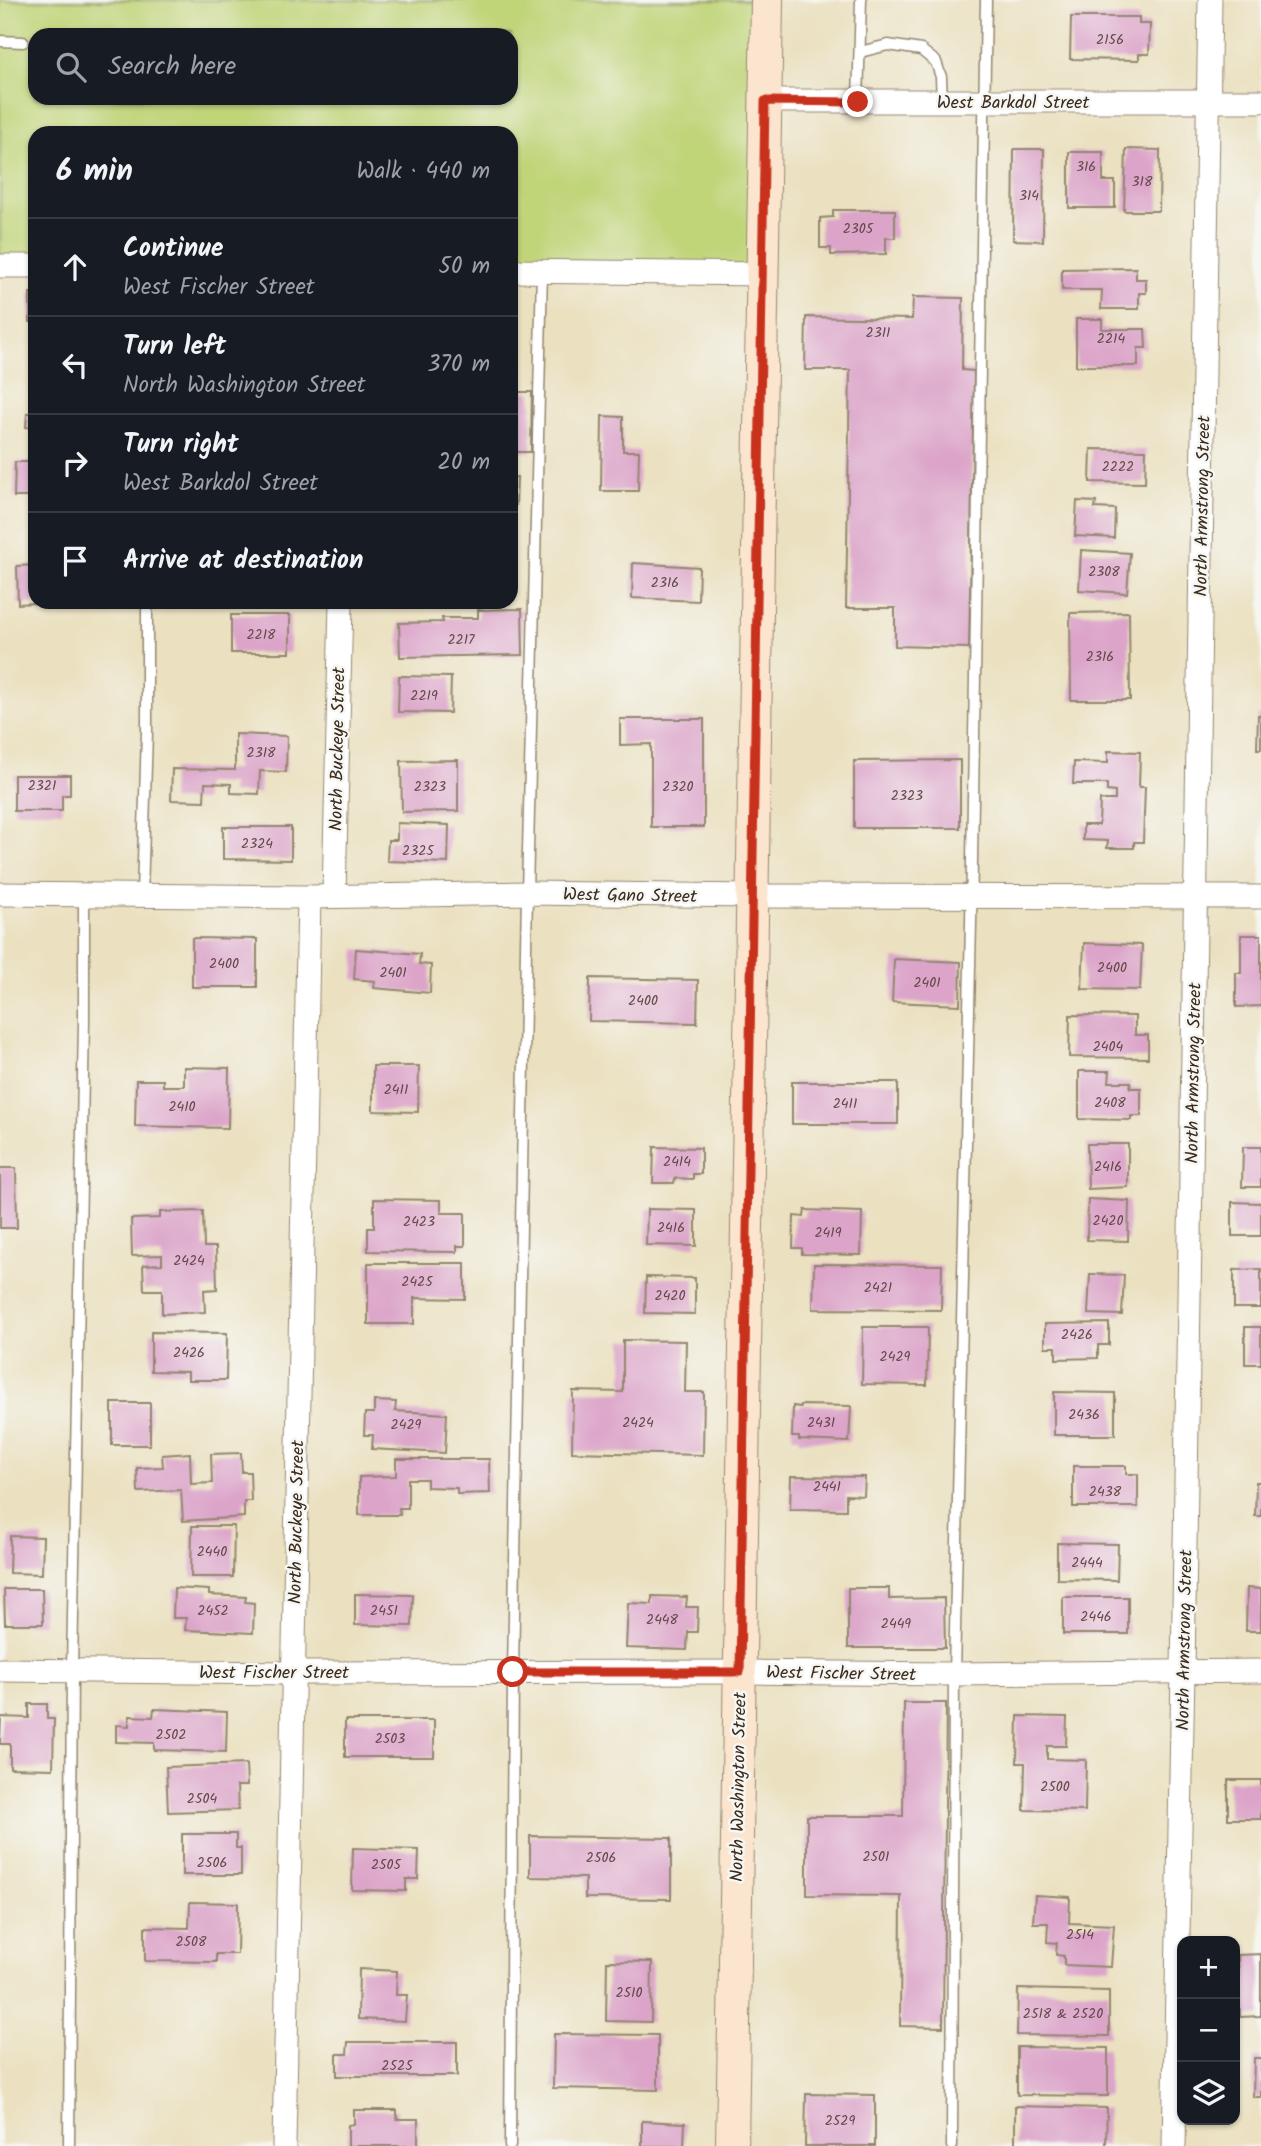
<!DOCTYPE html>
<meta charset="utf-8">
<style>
:root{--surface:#171b24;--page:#20242c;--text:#f1f3f6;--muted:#9ea1a6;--line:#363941}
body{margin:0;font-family:Kalam,sans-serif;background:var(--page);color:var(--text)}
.controls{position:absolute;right:21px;bottom:21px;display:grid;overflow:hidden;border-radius:14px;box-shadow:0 2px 5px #0004}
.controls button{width:63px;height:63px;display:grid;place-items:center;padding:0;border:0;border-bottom:2px solid var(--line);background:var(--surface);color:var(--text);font:35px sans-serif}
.stop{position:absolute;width:21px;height:21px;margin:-16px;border:5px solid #c8321e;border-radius:50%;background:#fff}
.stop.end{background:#c8321e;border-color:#fff;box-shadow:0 2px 7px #0008}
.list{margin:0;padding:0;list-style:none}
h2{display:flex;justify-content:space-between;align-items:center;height:91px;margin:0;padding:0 28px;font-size:30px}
h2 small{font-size:23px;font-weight:400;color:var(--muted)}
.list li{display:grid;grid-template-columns:46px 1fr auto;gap:21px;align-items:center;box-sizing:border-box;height:98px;padding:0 28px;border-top:2px solid var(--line)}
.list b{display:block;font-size:26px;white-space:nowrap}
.list p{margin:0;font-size:23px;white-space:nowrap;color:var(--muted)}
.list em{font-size:23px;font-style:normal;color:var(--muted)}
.icon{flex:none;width:38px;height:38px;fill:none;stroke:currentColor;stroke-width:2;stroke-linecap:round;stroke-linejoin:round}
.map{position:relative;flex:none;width:1261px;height:2146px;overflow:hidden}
.search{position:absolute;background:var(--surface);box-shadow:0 2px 5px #0004;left:28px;top:28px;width:490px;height:77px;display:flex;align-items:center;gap:18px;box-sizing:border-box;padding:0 24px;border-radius:21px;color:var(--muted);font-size:26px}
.panel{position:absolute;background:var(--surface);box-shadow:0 2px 5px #0004;left:28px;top:126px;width:490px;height:483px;border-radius:21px}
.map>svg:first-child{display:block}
.green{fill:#c0d478;stroke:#7e7f4b;stroke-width:2;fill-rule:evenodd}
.building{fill:#dca4c9}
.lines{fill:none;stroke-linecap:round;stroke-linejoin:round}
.service-casing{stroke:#938670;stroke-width:13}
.minor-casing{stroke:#938670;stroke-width:25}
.secondary-casing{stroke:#938670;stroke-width:34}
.service{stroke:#fff;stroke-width:10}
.minor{stroke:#fff;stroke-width:23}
.secondary{stroke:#fce5cf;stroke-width:32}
.route{stroke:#c8321e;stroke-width:9}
.labels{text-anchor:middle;stroke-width:5;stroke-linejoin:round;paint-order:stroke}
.number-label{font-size:14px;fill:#634849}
.street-label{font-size:18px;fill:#3b2a1e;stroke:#f6f6f2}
</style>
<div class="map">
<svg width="1261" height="2146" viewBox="0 0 1261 2146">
<rect width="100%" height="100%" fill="#f6f6f2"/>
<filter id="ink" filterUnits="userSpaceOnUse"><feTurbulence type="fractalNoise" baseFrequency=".0143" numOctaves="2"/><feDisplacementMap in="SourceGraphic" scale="14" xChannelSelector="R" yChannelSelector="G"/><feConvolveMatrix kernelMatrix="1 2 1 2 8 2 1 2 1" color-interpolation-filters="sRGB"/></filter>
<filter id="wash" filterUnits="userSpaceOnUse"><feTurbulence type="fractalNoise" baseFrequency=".00686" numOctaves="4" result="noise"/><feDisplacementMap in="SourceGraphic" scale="28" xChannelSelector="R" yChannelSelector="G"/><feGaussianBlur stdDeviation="1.57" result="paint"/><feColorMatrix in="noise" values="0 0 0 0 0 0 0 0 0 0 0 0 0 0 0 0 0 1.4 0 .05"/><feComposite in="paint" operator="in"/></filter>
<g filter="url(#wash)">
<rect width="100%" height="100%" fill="#ebe1c1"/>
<path class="green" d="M 0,0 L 767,0 L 763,274 L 511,271 L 511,133 L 35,133 L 35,267 L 0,267 ZM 35,35 L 511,35 L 511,98 L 35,98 Z"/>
<g id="blocks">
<g class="building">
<polygon points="1071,17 1139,17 1139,24 1150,24 1149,54 1139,54 1139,60 1070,59"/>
<polygon points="1014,149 1044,149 1043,241 1013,240"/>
<polygon points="1126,149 1160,150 1159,211 1124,211"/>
<polygon points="1069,152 1103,152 1103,181 1115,181 1115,208 1069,208"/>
<polygon points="833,210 895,210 895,238 886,238 886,254 831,255 831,248 820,248 820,218 833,217"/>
<polygon points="1136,268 1136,279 1146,279 1146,293 1139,293 1139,309 1101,309 1102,290 1062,290 1062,269"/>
<rect x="30" y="293" width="5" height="29"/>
<polygon points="913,297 963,298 962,370 974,371 969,648 895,646 895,608 846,608 850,370 805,370 806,317 912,319"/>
<polygon points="1076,319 1102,319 1102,329 1145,329 1146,348 1138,348 1138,366 1076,366"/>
<polygon points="511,392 532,392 531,452 511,452"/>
<polygon points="27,413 35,413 35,428 26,427"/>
<polygon points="602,416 623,417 623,451 639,451 638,491 601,491"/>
<polygon points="1091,449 1146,450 1145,483 1090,482"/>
<polygon points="15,462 35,462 35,497 14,497"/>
<polygon points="511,477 517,477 516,505 511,505"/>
<polygon points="1077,501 1096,502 1095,508 1115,509 1114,538 1075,536"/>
<polygon points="1081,550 1130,553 1127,593 1079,590"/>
<polygon points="633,563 699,567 698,601 632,598"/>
<polygon points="35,565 35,603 18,604 17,566"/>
<polygon points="522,609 523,655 400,657 399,623 443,622 442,618 478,618 478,610"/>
<polygon points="1129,612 1130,700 1071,700 1070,613"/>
<rect x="231" y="615" width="59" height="38"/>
<polygon points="399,676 451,677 450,713 398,712"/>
<polygon points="1258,715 1261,715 1261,749 1257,749"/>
<polygon points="620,719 704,719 704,827 651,827 651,744 620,745"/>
<polygon points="235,734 287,736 286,772 260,771 259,794 231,793 231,784 205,783 204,801 171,800 172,769 235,770"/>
<polygon points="1108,751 1140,752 1139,787 1145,787 1143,842 1134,842 1134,848 1107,848 1108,841 1083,840 1083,825 1099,825 1100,800 1115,800 1115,792 1107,791 1107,784 1073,784 1074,762 1108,763"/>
<polygon points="458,760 458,811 402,812 401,761"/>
<polygon points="960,760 960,828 854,828 854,761"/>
<polygon points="14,775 70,775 70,795 62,795 62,811 14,811"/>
<polygon points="397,823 449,825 448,863 387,861 388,840 397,840"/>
<polygon points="223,827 291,827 291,860 223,859"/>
<polygon points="1241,935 1261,935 1261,1006 1236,1007 1236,973 1241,973"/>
<polygon points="192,938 257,939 257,987 192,987"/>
<polygon points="1084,943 1142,945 1140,990 1082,989"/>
<polygon points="356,949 420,954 419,964 431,965 430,993 374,988 375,981 354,979"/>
<polygon points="894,959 961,962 960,1005 892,1002"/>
<polygon points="590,978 698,980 697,1023 589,1021"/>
<polygon points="1070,1015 1135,1016 1135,1035 1148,1035 1148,1058 1069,1057"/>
<polygon points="373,1066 419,1066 418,1112 373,1111"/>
<polygon points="184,1067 229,1068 228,1128 135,1126 136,1080 163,1080 163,1086 184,1086"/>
<polygon points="1079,1071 1110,1071 1109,1082 1131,1082 1130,1088 1141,1088 1141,1116 1131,1116 1131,1120 1079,1119"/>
<rect x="792" y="1082" width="106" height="42"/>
<polygon points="1087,1144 1128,1144 1128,1187 1088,1189"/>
<polygon points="654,1147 701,1148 701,1174 693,1174 693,1179 675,1178 674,1183 653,1183"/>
<polygon points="1243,1147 1261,1147 1261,1187 1242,1187"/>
<polygon points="0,1168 16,1168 17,1228 0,1228"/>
<polygon points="374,1199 441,1200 441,1213 465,1213 465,1246 457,1246 457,1252 368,1251 368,1228 374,1228"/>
<polygon points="1088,1199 1129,1201 1128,1241 1087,1240"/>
<polygon points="1232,1202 1261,1203 1261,1236 1232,1236"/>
<polygon points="647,1209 696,1210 696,1246 646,1245"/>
<polygon points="805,1210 862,1212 861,1255 802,1254 802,1248 793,1248 794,1216 804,1217"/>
<polygon points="203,1211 204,1247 216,1247 217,1289 204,1290 205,1312 162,1314 162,1290 144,1290 143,1265 162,1264 162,1255 132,1256 131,1219 160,1218 160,1212"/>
<polygon points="368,1263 465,1263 465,1299 414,1298 414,1324 368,1324"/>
<polygon points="814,1264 942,1265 941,1310 813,1309"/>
<polygon points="1261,1269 1261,1308 1234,1308 1234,1270"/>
<polygon points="1090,1274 1124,1275 1122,1315 1088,1314"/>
<polygon points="646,1277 695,1278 695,1314 645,1313"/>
<polygon points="1109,1323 1109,1345 1098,1345 1098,1358 1056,1359 1056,1347 1045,1347 1045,1324"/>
<polygon points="863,1327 928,1327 927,1385 862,1384"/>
<rect x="1245" y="1327" width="16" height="37"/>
<polygon points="151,1332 227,1333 226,1380 188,1380 188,1372 151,1371"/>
<polygon points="623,1340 686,1341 685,1392 704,1392 703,1455 572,1452 573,1391 623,1392"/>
<polygon points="1054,1392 1115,1393 1115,1435 1054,1435"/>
<polygon points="374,1401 396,1402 395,1411 447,1414 445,1453 372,1449 373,1435 364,1435 365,1413 374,1413"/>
<rect x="112" y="1403" width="38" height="42"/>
<polygon points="801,1405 851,1406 849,1442 799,1440 799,1437 792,1437 793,1406 801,1407"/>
<polygon points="190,1453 191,1484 212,1483 211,1454 241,1453 242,1472 250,1472 251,1501 244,1501 244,1517 183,1521 181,1490 138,1492 137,1468 163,1467 162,1455"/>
<polygon points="396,1459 489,1459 490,1493 457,1494 457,1488 427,1487 427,1479 408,1479 408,1508 399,1508 400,1515 359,1515 359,1477 396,1476"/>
<polygon points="1073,1466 1126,1466 1126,1474 1138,1474 1138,1507 1073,1507"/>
<polygon points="791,1476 865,1477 864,1496 846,1495 846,1510 790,1509"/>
<polygon points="1256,1482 1261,1482 1261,1516 1255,1516"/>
<polygon points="192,1526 234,1526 233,1577 191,1577"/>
<polygon points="10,1536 43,1537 42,1574 9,1573"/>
<polygon points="1057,1543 1118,1544 1117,1580 1057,1579"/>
<polygon points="174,1588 209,1590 209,1595 246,1597 245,1602 254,1603 253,1633 185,1630 186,1618 173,1618"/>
<polygon points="848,1588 889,1588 889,1599 944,1598 945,1648 848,1648"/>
<polygon points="1247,1588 1261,1589 1261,1631 1246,1631"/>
<polygon points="4,1589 42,1589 43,1624 5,1624"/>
<polygon points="355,1594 413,1595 412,1626 355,1625"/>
<polygon points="652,1596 687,1597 686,1607 698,1607 697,1632 688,1632 687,1650 626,1648 628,1603 652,1604"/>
<rect x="1063" y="1597" width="65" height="37"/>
<polygon points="904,1703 946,1703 943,2027 900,2026 901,1896 807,1895 807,1816 903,1816"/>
<polygon points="29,1704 47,1704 47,1719 54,1719 53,1769 10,1768 10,1744 0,1744 1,1717 29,1718"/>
<polygon points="154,1709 227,1712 226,1752 154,1750 154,1743 116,1742 116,1725 129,1726 129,1716 153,1717"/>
<polygon points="1018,1716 1067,1717 1066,1746 1047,1746 1047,1759 1086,1760 1085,1811 1024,1810 1025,1763 1017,1763"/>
<rect x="345" y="1720" width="89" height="37"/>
<polygon points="246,1764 247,1786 237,1786 238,1810 168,1812 166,1767"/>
<rect x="1228" y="1780" width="33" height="39"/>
<polygon points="182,1834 236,1834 236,1848 241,1848 241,1875 182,1875"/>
<polygon points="530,1836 671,1838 671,1899 585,1898 585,1878 530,1877"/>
<polygon points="353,1848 419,1850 418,1879 406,1879 406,1891 352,1890"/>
<polygon points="1035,1895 1070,1897 1069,1923 1114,1925 1111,1967 1064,1965 1064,1956 1056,1955 1057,1943 1047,1942 1048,1923 1033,1923"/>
<polygon points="190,1902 238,1903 237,1954 216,1954 216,1962 145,1961 145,1927 189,1928"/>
<polygon points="1261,1954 1261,2016 1240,2017 1238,1955"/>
<polygon points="607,1961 652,1962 651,2022 606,2021"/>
<polygon points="359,1969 397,1971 396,1995 407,1995 405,2021 358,2019"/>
<polygon points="1018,1989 1109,1991 1109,2036 1017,2035"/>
<polygon points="554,2034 658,2035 658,2090 553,2088"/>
<polygon points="348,2042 457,2042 457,2076 337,2076 337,2054 347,2054"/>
<polygon points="1017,2047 1108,2048 1108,2096 1017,2095"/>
<polygon points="1254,2058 1261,2058 1261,2097 1253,2097"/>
<polygon points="806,2094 875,2095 875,2146 805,2146"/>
<polygon points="1015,2106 1107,2108 1106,2146 1015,2146"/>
<polygon points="354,2110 397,2110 397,2119 418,2119 418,2146 348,2146 348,2125 354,2124"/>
<polygon points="642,2121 685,2123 684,2146 642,2146"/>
</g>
</g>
</g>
<g filter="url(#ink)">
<use href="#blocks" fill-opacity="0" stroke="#938670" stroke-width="2"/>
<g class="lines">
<defs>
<g id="service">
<polyline points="0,41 23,42"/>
<polyline points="860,52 888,45 921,50 936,62 941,77 942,102"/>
<polyline points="858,101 861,0"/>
<polyline points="142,894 147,732 147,602"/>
<polyline points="69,2146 72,1670 84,1022 84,894"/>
<polyline points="510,2146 513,1672 527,893 542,271"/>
<polyline points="952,2146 954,1674 971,922 986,0"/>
</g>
<g id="minor">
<polyline points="766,101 1261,101"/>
<polyline points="0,266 35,266"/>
<polyline points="511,271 763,274"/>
<polyline points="0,894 309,897 527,893 752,896 1261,897"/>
<polyline points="334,896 341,602"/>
<polyline points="0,1670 293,1673 740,1672 954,1674 1261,1671"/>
<polyline points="284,2146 309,897"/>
<polyline points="1174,2146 1183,1670 1210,0"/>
</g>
<polyline id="secondary" points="732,2146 767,0"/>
</defs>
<use href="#service" class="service-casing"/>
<use href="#minor" class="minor-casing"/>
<use href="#secondary" class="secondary-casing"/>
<use href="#service" class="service"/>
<use href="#minor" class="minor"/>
<use href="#secondary" class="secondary"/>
</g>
</g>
<g class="lines" filter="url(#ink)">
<polyline class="route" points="513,1672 740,1672 765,101 858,102"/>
</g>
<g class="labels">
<g class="number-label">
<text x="1110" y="44">2156</text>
<text x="1086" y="171">316</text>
<text x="1142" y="186">318</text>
<text x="1029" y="200">314</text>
<text x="858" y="233">2305</text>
<text x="878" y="337">2311</text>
<text x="1111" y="343">2214</text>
<text x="1118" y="471">2222</text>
<text x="1104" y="576">2308</text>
<text x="665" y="587">2316</text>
<text x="261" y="639">2218</text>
<text x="461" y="644">2217</text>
<text x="1100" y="661">2316</text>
<text x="424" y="700">2219</text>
<text x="261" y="757">2318</text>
<text x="42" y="790">2321</text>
<text x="430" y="791">2323</text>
<text x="678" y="791">2320</text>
<text x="907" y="800">2323</text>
<text x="257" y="848">2324</text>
<text x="418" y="855">2325</text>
<text x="224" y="968">2400</text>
<text x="1112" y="972">2400</text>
<text x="393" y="977">2401</text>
<text x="927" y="987">2401</text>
<text x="643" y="1005">2400</text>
<text x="1108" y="1051">2404</text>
<text x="396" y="1094">2411</text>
<text x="1110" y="1107">2408</text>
<text x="845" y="1108">2411</text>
<text x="182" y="1111">2410</text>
<text x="677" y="1166">2414</text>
<text x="1108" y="1171">2416</text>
<text x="1108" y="1225">2420</text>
<text x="419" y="1226">2423</text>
<text x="671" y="1232">2416</text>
<text x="828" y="1237">2419</text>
<text x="189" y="1265">2424</text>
<text x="417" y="1286">2425</text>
<text x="878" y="1292">2421</text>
<text x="670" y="1300">2420</text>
<text x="1077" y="1339">2426</text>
<text x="189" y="1357">2426</text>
<text x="895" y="1361">2429</text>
<text x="1084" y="1419">2436</text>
<text x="638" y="1427">2424</text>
<text x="821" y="1427">2431</text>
<text x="406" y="1429">2429</text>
<text x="827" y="1491">2441</text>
<text x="1105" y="1496">2438</text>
<text x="212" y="1556">2440</text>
<text x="1087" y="1567">2444</text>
<text x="213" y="1615">2452</text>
<text x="384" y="1615">2451</text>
<text x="1096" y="1621">2446</text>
<text x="662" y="1624">2448</text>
<text x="896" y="1628">2449</text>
<text x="171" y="1739">2502</text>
<text x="390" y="1743">2503</text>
<text x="1055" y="1791">2500</text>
<text x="202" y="1803">2504</text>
<text x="876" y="1861">2501</text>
<text x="601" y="1862">2506</text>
<text x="212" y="1867">2506</text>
<text x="386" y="1869">2505</text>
<text x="1080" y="1939">2514</text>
<text x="191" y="1946">2508</text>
<text x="629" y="1997">2510</text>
<text x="1063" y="2018">2518 &amp; 2520</text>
<text x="397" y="2070">2525</text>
<text x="840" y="2125">2529</text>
</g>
<g class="street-label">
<text x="1013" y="108">West Barkdol Street</text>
<text transform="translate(1202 506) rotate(-89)" y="6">North Armstrong Street</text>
<text transform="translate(337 749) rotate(-89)" y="6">North Buckeye Street</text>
<text transform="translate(630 895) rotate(1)" y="6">West Gano Street</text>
<text transform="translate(1193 1073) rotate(-89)" y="6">North Armstrong Street</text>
<text transform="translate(296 1522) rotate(-89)" y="6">North Buckeye Street</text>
<text transform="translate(1184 1640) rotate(-89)" y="6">North Armstrong Street</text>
<text x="274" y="1678">West Fischer Street</text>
<text transform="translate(841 1673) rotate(1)" y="6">West Fischer Street</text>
<text transform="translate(738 1787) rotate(-89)" y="6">North Washington Street</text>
</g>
</g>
</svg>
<div class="controls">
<button>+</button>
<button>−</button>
<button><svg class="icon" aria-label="layers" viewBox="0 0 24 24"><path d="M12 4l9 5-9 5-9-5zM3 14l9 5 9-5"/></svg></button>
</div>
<div class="stop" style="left:513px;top:1672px"></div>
<div class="stop end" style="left:858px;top:102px"></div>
<div class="search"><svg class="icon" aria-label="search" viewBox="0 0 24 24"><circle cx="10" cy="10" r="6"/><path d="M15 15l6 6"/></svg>Search here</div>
<section class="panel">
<h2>6 min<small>Walk · 440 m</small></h2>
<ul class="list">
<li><svg class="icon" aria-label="ahead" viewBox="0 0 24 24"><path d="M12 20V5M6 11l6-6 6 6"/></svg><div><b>Continue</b><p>West Fischer Street</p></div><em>50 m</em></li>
<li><svg class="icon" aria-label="left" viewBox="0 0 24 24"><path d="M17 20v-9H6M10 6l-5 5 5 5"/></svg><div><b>Turn left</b><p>North Washington Street</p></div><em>370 m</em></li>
<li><svg class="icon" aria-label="right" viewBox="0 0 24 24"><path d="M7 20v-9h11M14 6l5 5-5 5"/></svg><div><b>Turn right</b><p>West Barkdol Street</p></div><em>20 m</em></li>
<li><svg class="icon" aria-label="arrive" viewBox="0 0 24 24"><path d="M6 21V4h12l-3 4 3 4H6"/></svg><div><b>Arrive at destination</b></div></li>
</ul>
</section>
</div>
